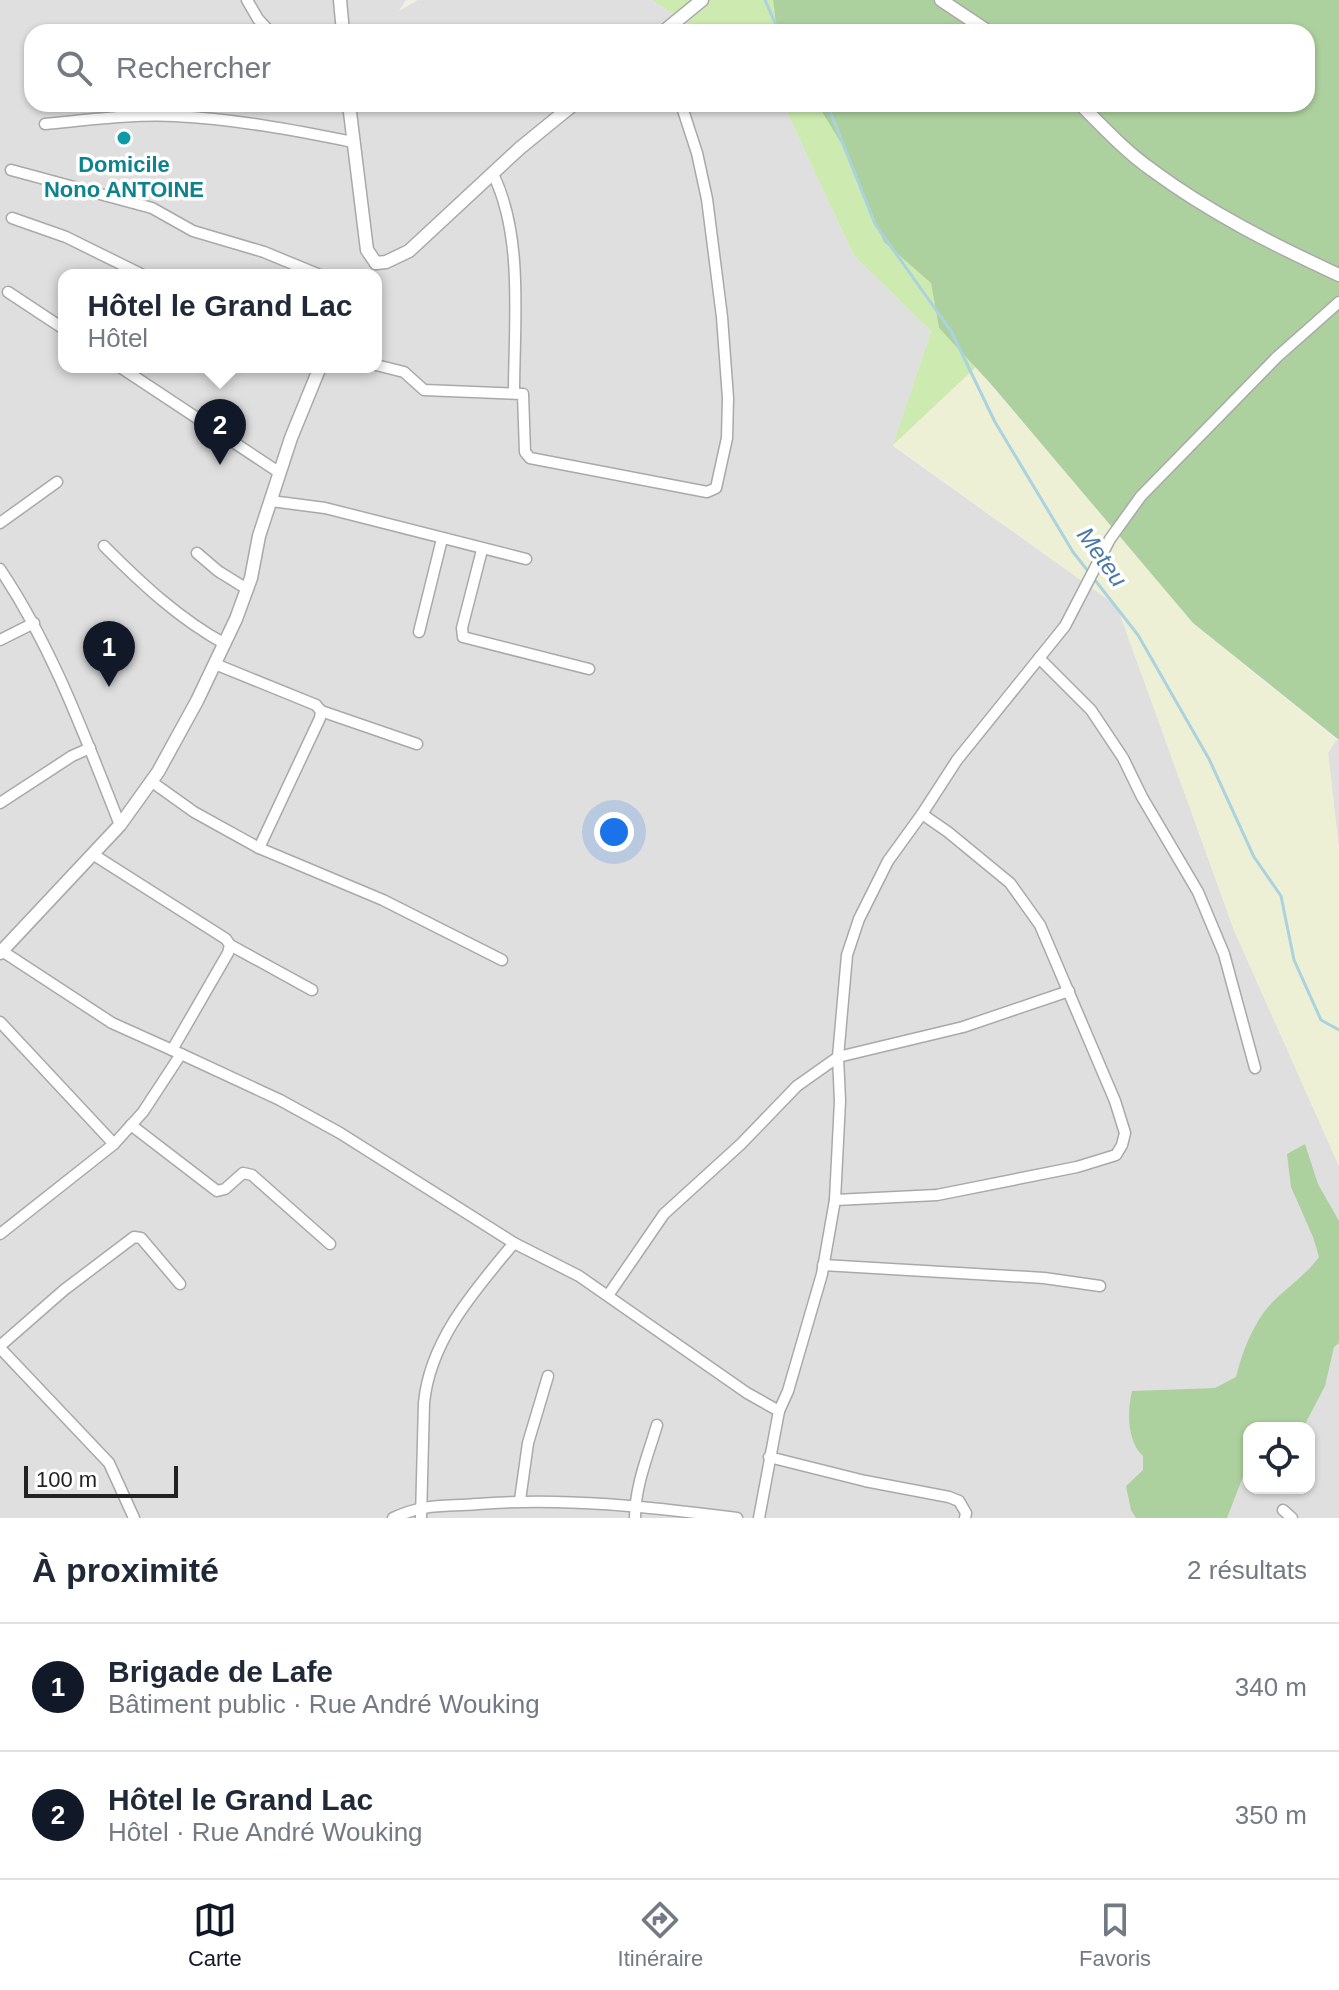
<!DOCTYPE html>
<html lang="fr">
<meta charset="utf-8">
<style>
:root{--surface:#fff;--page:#f2f2f3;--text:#1f2937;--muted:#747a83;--line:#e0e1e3;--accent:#111827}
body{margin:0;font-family:Arial,sans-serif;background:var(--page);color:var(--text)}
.controls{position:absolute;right:24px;bottom:24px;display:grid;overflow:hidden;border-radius:16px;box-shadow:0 2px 6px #0004}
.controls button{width:72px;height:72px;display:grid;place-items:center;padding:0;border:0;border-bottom:2px solid var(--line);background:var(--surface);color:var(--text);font:40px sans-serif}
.scale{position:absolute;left:24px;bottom:20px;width:154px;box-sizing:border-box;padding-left:8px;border:4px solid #222;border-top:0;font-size:22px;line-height:28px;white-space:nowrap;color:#222;-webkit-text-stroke:6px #fff;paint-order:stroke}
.you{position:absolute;left:614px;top:832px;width:28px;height:28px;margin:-20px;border:6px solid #fff;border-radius:50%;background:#1a73e8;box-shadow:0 0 0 12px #1a73e833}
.badge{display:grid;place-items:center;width:52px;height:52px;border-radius:50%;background:var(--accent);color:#fff;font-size:26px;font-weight:700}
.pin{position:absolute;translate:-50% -66px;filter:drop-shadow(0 2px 4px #0008)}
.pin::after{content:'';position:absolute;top:42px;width:28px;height:24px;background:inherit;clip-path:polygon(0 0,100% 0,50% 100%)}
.popup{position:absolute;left:58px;top:269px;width:324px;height:104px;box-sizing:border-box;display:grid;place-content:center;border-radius:16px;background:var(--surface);filter:drop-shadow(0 2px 6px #0005);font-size:26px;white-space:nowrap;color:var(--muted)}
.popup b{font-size:30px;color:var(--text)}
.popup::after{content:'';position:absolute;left:50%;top:100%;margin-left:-16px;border:16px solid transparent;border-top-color:var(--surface)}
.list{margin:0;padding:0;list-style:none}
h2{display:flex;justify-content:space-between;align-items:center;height:104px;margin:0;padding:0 32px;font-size:34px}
h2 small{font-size:26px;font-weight:400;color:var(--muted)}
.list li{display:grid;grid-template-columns:52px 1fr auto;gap:24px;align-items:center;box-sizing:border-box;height:128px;padding:0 32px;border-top:2px solid var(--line)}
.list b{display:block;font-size:30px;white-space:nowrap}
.list p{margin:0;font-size:26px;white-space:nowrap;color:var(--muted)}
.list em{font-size:26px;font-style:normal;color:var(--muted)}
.icon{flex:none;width:44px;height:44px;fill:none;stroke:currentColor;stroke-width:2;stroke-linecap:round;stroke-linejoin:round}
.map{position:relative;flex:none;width:1339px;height:1518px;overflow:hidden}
.search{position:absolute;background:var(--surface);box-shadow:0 2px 6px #0004;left:24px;right:24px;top:24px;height:88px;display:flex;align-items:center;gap:20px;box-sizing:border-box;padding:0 28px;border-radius:24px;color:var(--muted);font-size:30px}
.sheet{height:360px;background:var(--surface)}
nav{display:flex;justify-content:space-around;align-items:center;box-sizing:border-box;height:112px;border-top:2px solid var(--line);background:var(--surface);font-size:22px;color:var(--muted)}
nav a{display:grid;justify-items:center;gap:4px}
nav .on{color:var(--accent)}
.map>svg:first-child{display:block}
.residential{fill:#e0dfdf;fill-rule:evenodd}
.farmland{fill:#eef0d5}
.grass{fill:#cdebb0}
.forest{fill:#add19e}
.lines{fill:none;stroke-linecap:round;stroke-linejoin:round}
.stream{stroke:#aad3df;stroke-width:3}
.minor-casing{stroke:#a9a9a9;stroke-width:13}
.tertiary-casing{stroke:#a9a9a9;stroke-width:15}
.minor{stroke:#fff;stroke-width:10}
.tertiary{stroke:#fff;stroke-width:12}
.culture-dot{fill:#0f9aa8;stroke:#fff;stroke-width:3}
.labels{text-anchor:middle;stroke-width:7;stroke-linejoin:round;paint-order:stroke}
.culture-label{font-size:22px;font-weight:bold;fill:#0d838f;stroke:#fff}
.water-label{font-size:24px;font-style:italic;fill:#4a7aab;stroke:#fff}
</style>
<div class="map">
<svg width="1339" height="1518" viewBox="0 0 1339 1518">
<rect width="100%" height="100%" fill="#f2efe9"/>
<g class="residential">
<path d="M 0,0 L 406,0 L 399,11 L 418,0 L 652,0 L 701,32 L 32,32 L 32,104 L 783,104 L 854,256 L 931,331 L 893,446 L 1117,606 L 1234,930 L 1339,1166 L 1339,1518 L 0,1518 ZM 64,275 L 376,275 L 376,367 L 64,367 ZM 1249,1428 L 1309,1428 L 1309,1488 L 1249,1488 Z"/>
<polygon points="1336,740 1339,740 1339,850 1328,753"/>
</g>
<polygon class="farmland" points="976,367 1193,623 1336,740 1328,753 1339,850 1339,1166 1234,930 1117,606 893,445"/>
<g class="grass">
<polygon points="652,0 773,0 777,32 701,32"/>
<polygon points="783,104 817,104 841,143 884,242 931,282 939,328 976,367 893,445 931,331 854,256"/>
</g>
<g class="forest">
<polygon points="773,0 1339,0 1339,740 1193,623 990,383 939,328 931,283 884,242 841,143 817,104 1307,104 1307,32 777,32"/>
<path d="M 1305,1144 L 1318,1184 L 1339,1221 L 1339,1343 L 1334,1347 L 1325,1386 L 1303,1428 L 1249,1428 L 1249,1473 L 1244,1474 L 1227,1518 L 1136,1518 L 1131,1510 L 1126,1486 L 1143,1470 L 1143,1456 C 1127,1441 1127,1412 1132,1391 L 1215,1388 L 1236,1377 C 1242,1353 1250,1332 1264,1312 C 1279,1292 1303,1279 1319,1257 L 1313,1237 L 1291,1187 L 1287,1154 Z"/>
</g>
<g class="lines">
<g class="stream">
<polyline points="765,0 779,32"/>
<polyline points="827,104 875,224 951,331 995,422 1073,552 1138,635 1209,759 1254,857 1281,896 1294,960 1321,1020 1339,1030"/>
</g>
<defs>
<g id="minor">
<polyline points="247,0 258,19 270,32"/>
<path d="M 45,124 C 88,120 131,114 175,116 C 235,119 294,130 353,142"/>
<polyline points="11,170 152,208 193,231 264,252 320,275"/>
<path d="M 493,174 C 524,237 514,323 514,393"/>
<polyline points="12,218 66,237 143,275"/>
<polyline points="8,292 64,329"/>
<polyline points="376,365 404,372 424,390 523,394 525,452 530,458 707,492 716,488 727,438 728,398 722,317 707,199 697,153 681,104"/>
<polyline points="120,367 280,473"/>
<polyline points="271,501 325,508 526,559"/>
<polyline points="0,523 57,482"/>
<path d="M 104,546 C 142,584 178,618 225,644"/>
<polyline points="482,550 462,628 463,637 589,669"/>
<polyline points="197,553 218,571 247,589"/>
<path d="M 0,569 C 53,648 85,737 120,825"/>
<polyline points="419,632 442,539"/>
<polyline points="0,640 34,623"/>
<polyline points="1039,658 1091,710 1123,758 1142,797 1198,892 1224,954 1255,1068"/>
<polyline points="215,664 316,705 321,711 417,744"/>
<polyline points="152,782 194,812 259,848 383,900 502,960"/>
<polyline points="0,803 72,756 90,748"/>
<polyline points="259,848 320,718 321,711"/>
<polyline points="94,855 226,939 230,945 228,953 172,1050"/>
<polyline points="230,945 312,990"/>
<polyline points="0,1022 114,1144"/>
<polyline points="181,1054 280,1100 340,1133 514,1243 579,1276 747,1393 779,1411"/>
<polyline points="131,1125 217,1191 225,1189 243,1173 252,1175 330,1244"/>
<polyline points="835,1200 937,1195 1077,1167 1116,1155 1122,1145 1125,1133 1115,1101 1040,925 1010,883 948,832 922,814"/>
<polyline points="0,1234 114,1144 143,1112 181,1054 112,1023 2,951"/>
<polyline points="823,1265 1044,1278 1100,1286"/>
<polyline points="609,1294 664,1214 741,1144 797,1086 838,1057 963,1027 1069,991"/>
<polyline points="0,1346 64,1290 134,1237 141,1238 180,1284"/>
<polyline points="0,1348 109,1463 134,1518"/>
<polyline points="769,1457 865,1481 949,1497 959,1501 966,1513 965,1518"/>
<polyline points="520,1500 528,1443 548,1376"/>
<polyline points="1283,1510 1292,1518"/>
<path d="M 393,1518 C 426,1503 443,1507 478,1504 C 565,1497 650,1507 737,1518"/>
<path d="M 421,1518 L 424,1403 C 430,1340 475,1290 514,1243"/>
<path d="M 635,1518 C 635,1486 648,1455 657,1425"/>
<polyline points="759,1518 779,1411 788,1391 822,1274 835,1200 840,1101 838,1057 847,955 859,919 888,861 922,814 957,760 1065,626 1110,539 1141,496 1277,357 1339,302"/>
</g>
<g id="tertiary">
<polyline points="340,0 343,32"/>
<polyline points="941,0 989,32"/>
<polyline points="663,32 702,0"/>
<polyline points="349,104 367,250 376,263"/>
<path d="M 1080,104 C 1103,127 1125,151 1152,170 C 1210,213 1274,245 1339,275"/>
<polyline points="376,263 386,262 409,251 520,148 574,104"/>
<polyline points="0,953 120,825 158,772 197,701 236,619 251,578 259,536 291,438 320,367"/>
</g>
</defs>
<use href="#minor" class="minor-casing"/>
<use href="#tertiary" class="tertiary-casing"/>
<use href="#minor" class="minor"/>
<use href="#tertiary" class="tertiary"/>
</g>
<circle class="culture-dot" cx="124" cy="138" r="8"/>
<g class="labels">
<g class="culture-label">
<text x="124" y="172">Domicile<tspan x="124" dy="25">Nono ANTOINE</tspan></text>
</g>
<g class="water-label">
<text transform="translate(1102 557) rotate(54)" y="8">Meteu</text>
</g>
</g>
</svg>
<div class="controls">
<button><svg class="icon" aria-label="locate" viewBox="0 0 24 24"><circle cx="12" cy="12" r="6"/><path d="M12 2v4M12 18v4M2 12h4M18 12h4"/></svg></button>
</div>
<div class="scale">100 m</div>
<div class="you"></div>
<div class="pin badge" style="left:109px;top:687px">1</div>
<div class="pin badge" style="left:220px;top:465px">2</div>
<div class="popup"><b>Hôtel le Grand Lac</b>Hôtel</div>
<div class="search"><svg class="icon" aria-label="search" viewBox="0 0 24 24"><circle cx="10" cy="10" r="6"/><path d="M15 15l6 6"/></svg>Rechercher</div>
</div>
<section class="sheet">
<h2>À proximité<small>2 résultats</small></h2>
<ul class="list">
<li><span class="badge">1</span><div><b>Brigade de Lafe</b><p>Bâtiment public · Rue André Wouking</p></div><em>340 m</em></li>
<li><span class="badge">2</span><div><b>Hôtel le Grand Lac</b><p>Hôtel · Rue André Wouking</p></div><em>350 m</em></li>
</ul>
</section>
<nav>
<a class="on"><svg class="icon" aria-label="map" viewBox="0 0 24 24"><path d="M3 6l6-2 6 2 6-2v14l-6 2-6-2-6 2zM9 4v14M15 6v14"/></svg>Carte</a>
<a><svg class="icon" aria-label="directions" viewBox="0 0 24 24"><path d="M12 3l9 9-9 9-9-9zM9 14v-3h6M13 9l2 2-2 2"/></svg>Itinéraire</a>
<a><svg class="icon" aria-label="saved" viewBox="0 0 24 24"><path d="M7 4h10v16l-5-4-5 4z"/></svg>Favoris</a>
</nav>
